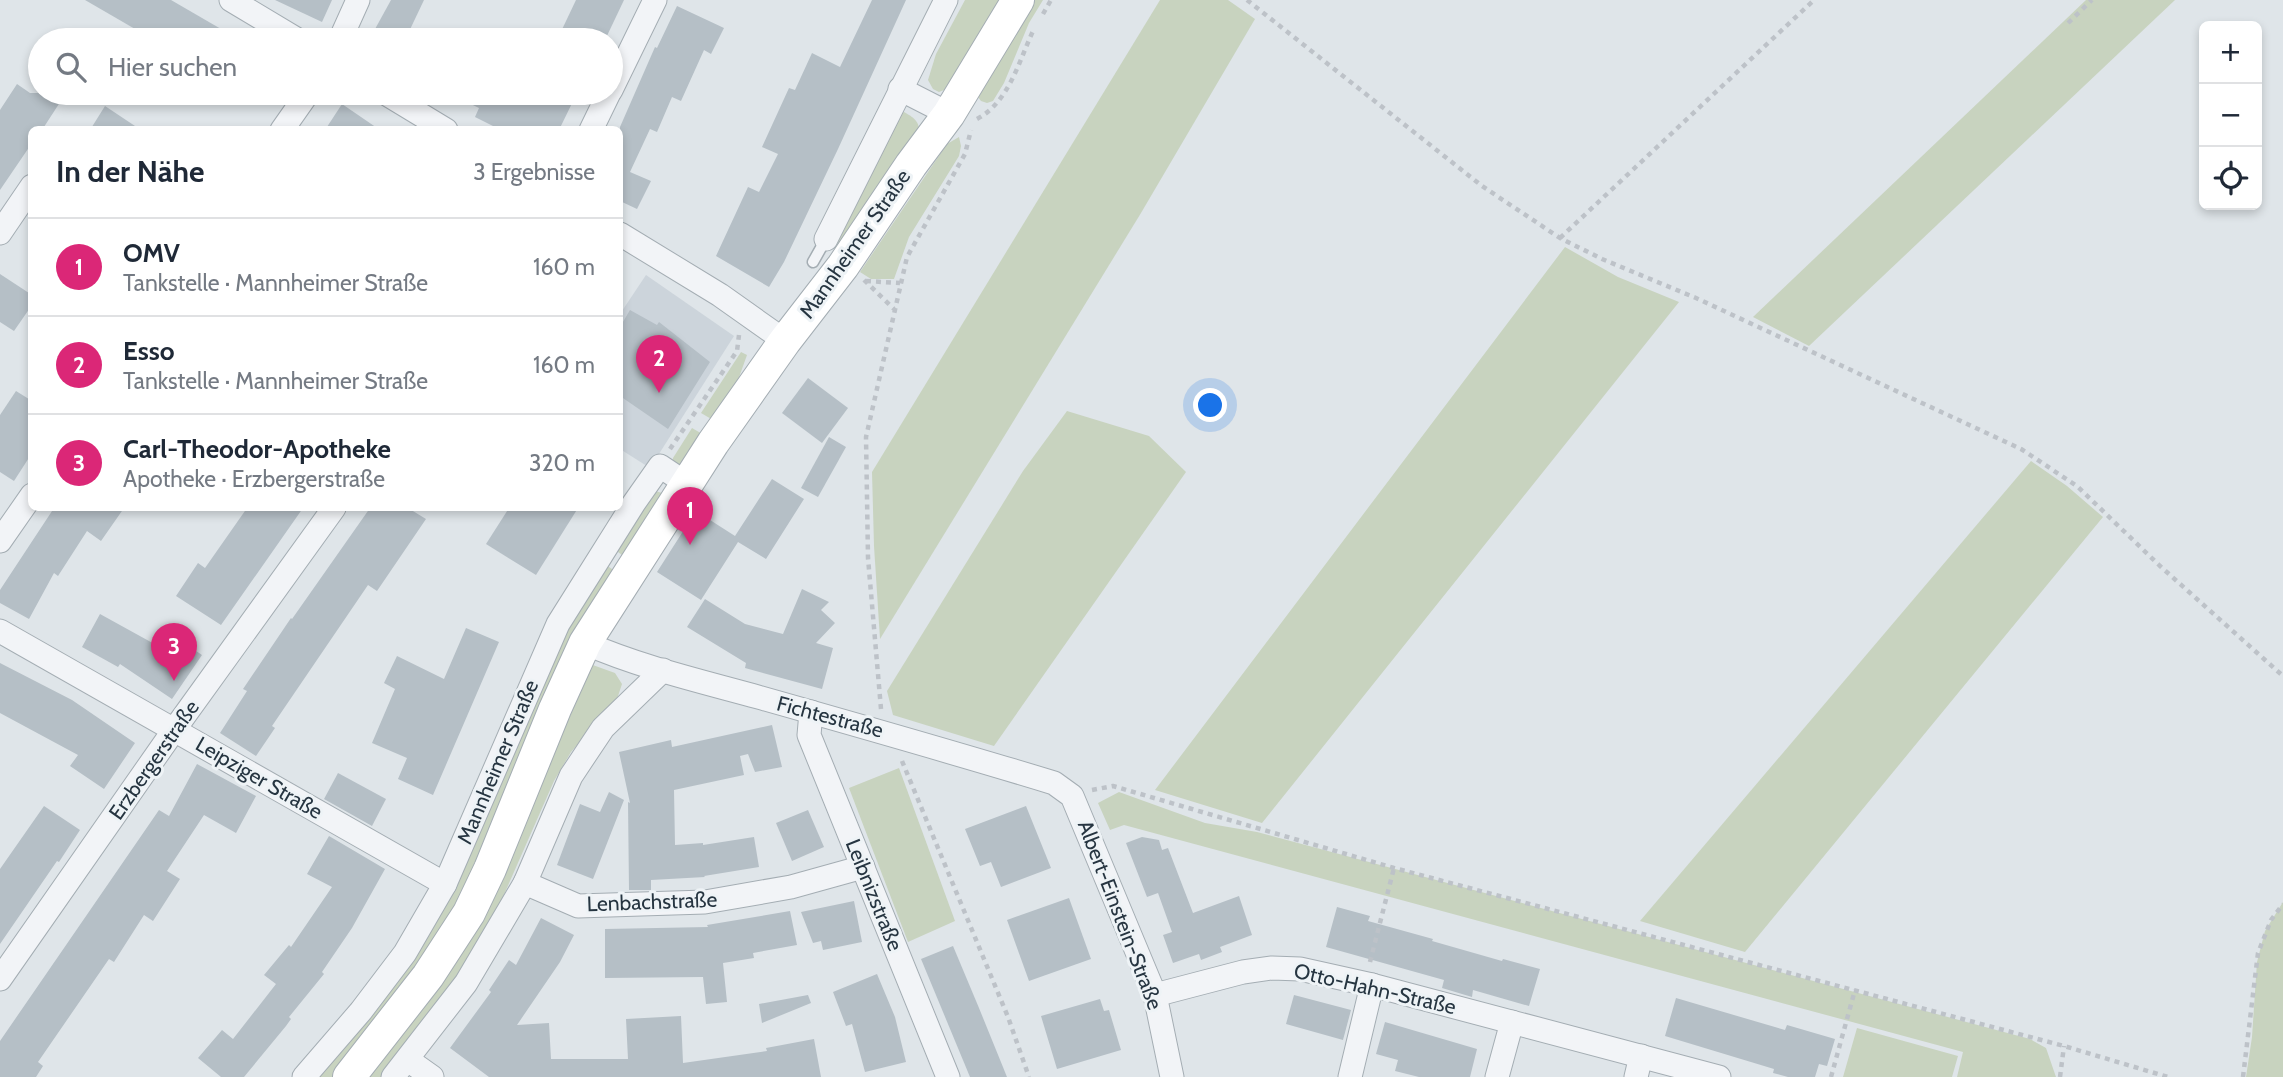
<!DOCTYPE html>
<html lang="de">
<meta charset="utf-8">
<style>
:root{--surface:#fff;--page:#f6f6f7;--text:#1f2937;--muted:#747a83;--line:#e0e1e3;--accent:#db2777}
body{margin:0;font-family:Cabin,sans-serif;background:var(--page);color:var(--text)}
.controls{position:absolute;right:21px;top:21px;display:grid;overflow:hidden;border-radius:10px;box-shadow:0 4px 10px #0003}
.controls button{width:63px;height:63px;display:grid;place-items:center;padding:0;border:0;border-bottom:2px solid var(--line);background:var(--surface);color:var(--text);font:35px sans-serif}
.you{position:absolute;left:1211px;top:406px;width:24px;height:24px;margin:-18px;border:5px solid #fff;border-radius:50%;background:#1a73e8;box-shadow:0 0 0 10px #1a73e833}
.badge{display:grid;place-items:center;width:46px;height:46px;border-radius:50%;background:var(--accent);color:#fff;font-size:23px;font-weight:700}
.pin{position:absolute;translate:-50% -58px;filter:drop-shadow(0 2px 4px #0008)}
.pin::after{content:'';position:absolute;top:37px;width:24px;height:21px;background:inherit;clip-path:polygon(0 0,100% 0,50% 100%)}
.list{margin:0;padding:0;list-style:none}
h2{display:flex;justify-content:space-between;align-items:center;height:91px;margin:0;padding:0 28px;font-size:30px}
h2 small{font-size:23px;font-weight:400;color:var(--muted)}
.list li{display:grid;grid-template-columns:46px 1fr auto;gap:21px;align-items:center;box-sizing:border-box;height:98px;padding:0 28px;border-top:2px solid var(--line)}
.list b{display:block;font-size:26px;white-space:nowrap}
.list p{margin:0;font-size:23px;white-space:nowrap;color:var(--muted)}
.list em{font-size:23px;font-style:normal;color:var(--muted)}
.icon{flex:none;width:38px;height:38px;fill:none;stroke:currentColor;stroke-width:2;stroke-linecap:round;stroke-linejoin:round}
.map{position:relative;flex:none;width:2283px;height:1077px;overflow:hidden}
.search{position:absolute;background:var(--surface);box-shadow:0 4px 10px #0003;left:28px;top:28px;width:595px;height:77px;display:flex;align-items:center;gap:18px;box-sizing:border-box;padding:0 24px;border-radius:38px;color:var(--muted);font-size:26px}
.panel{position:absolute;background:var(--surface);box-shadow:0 4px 10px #0003;left:28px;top:126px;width:595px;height:385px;border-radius:10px}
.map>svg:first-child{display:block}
.built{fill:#ccd4db}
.green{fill:#c8d3bf}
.building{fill:#b5bfc6}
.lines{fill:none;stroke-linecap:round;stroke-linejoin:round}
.service-casing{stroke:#a4adb3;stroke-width:13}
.minor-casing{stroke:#a4adb3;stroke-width:25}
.secondary-casing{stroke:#a4adb3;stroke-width:34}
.path{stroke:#bdc2c8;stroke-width:4.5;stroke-dasharray:5 5;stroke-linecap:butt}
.service{stroke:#f2f4f7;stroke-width:10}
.minor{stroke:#f2f4f7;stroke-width:23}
.secondary{stroke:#fff;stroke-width:32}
.labels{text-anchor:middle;stroke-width:6;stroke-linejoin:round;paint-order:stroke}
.street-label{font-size:21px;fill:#263541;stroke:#eef3f6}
</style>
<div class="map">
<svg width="2283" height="1077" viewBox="0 0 2283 1077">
<rect width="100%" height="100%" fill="#dfe5e9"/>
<polygon class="built" points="646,275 734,336 650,468 620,449 620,314"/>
<g class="green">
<polygon points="965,0 1003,0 949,88 939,92 933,89 928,80 936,54"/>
<polygon points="1035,0 1043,0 1029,23 1004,83 993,101 987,103 981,101 978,97 979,91"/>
<polygon points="1160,0 1228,0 1255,19 1141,213 880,639 874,546 872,472"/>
<polygon points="2086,0 2175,0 1809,346 1753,317"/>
<path d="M 904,112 C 916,119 920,122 919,136 L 839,248 L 832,247 L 896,115 Z"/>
<polygon points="959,137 961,146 959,156 909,237 894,279 871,279 860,272 947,144"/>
<polygon points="1565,247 1618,277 1679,302 1262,823 1155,790"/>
<polygon points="741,352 747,355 737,383 713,420 701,413"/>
<polygon points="1067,411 1149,436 1186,472 994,746 893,715 887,691 1023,471"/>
<polygon points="692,428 704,435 683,467 672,463 673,458"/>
<polygon points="2031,461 2067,486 2103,517 1745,952 1640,921"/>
<polygon points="652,490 662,493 663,500 626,558 614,549"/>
<polygon points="603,563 618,573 480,864 449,923 334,1077 315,1077 360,1025 561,633"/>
<polygon points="590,664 615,673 622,684 617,699 571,752 554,781 492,922 466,965 421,1030 381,1077 363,1077"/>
<polygon points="899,768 955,921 908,942 849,788"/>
<polygon points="1119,792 1205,823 1257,832 2030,1039 2046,1048 2056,1077 1957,1077 1963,1052 1124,825 1110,830 1098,803"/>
<polygon points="2283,902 2283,1077 2246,1077 2252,1037 2257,962 2265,931"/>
<polygon points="1857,1028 1958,1056 1952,1077 1843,1077"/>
</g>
<g class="building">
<polygon points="85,0 171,0 240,40 154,40"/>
<polygon points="275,0 332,0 322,22"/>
<polygon points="391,0 424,0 405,40 369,40"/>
<polygon points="576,0 624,0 605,40 557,40"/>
<polygon points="872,0 906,0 838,149 784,262 769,287 716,256 748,187 759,192 778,154 762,147 789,88 795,90 812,53 840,67"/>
<polygon points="677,6 724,28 711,54 704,50 681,101 672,97 657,132 650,129 630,172 651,181 637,209 620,201 620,127 655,47 657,48"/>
<polygon points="17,84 30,93 66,93 42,130 32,130 32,143 0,190 0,110"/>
<polygon points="448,93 577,93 559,130 501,130 475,117 479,108"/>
<polygon points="342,104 380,130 325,130"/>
<polygon points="105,106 141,130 90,130"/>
<polygon points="0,274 32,295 32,305 14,331 0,322"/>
<polygon points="630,310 657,325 659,322 710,362 668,429 620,396 620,327"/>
<polygon points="808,378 848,408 822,443 782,413"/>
<polygon points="16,391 32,401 32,453 14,481 0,472 0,415"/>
<polygon points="829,437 846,447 818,497 801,488"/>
<polygon points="772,479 804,499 766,559 738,542 701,600 657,572 696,511 735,536"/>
<polygon points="54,508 124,508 101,541 87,531 58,576 54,573 29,619 0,603 0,590"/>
<polygon points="247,508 303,508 221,625 176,596 198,563 205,568"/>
<polygon points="370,508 408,508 426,519 377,591 368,585 272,726 275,728 256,756 220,733 247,691 243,689 291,618 292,619"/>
<polygon points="509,508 578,508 536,575 486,544"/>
<polygon points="802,589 829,602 821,610 835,623 816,643 833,648 822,689 745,668 746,663 687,627 705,599 745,624 783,634"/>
<polygon points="100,614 158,646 168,632 202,655 172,699 120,664 118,667 82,647"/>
<polygon points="466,628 499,642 433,795 398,779 407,758 372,743 395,689 384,683 397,656 444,679"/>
<polygon points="0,663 72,700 135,743 104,789 70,766 78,755 0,713"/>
<polygon points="772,725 782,767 755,772 748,754 740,756 744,775 674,790 675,845 703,843 703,845 754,837 759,867 704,876 705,877 651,880 651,890 629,890 628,802 630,803 619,752 671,740 672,747"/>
<polygon points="197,764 256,796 236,833 204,815 167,871 180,879 153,921 144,915 114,962 109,959 38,1062 43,1066 36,1077 0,1077 0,1041 159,810 169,816"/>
<polygon points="338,773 386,799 372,826 324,799"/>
<polygon points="609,792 624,800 593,879 557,865 580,804 600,812"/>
<polygon points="44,806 80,830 59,862 57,861 0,944 0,869"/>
<polygon points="1026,806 1051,868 1001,887 991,862 980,866 965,829"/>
<polygon points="808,810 824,847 792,861 776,823"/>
<polygon points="329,836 385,869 352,928 322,972 324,974 289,1017 291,1019 286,1026 244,1077 221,1077 198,1058 222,1030 233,1039 276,984 264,975 289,945 291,947 332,887 307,874"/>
<polygon points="1142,837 1159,840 1162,850 1168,848 1193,913 1239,896 1252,935 1220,947 1222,952 1201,960 1199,954 1173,963 1163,935 1172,932 1158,893 1147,897 1126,843"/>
<polygon points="1069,898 1091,959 1029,981 1007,920"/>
<polygon points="854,901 862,942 823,950 821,941 813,943 801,912"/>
<polygon points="1337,907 1370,916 1368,921 1433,939 1432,941 1502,961 1503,959 1540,969 1529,1006 1473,990 1472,997 1442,988 1444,980 1326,947"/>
<polygon points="790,911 797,945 753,953 754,958 723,963 727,1002 706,1004 703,977 605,978 605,929 708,927 707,925"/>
<polygon points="541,918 574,935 560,962 517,1025 549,1023 551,1059 628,1059 626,1019 681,1016 683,1063 767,1051 766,1048 814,1039 821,1077 489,1077 450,1048 491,992 489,990 509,960 516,965"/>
<polygon points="953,946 979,1008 1007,1077 970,1077 921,959"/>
<polygon points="877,974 895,1017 906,1062 865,1072 852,1024 846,1026 833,992"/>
<polygon points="808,995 811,1003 762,1023 759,1004"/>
<polygon points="1294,995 1351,1010 1343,1040 1286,1024"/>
<polygon points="1676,998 1785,1030 1787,1025 1835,1039 1827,1066 1819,1064 1815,1077 1788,1077 1773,1073 1774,1069 1665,1036"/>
<polygon points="1100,999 1104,1011 1109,1010 1121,1050 1057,1069 1041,1016"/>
<polygon points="1385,1022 1477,1049 1470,1077 1419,1077 1395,1071 1398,1060 1376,1054"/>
</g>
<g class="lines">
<defs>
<polyline id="service" points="813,262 826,239"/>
<g id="minor">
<polyline points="231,0 298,40"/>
<polyline points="340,40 358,0"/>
<polyline points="900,89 949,114"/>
<polyline points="611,90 655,0"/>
<polyline points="385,93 446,130"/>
<polyline points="282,130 308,93"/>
<polyline points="591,130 609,93"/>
<polyline points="0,233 32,186"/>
<polyline points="620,234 720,295 785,341"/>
<polyline points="826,239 946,0"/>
<polyline points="0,541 32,495"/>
<polyline points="0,631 445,884"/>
<path d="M 585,643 C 640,667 700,681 758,697 C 857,725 956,753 1054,783 L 1072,796 L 1155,995 L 1172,1077"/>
<polyline points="811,712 809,735 948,1077"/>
<polyline points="525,883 578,906 705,902 791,887 863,867"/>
<polyline points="0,979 174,730 334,508"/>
<polyline points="1155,995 1243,972 1272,968 1300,969 1372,985 1719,1077"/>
<polyline points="408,1060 432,1077"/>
<polyline points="304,1077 361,1011 405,953 445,884 558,624 634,503 660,466 687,484"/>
<polyline points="393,1077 466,983 525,883 571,776 603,728 663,670"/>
<polyline points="1350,1077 1372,985"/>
<polyline points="1497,1077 1512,1022"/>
<polyline points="1636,1077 1641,1056"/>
</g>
<polyline id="secondary" points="349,1077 428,976 469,913 490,869 555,709 585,643 713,443 785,341 843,266 911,165 949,114 1018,0"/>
</defs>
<use href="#service" class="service-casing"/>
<use href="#minor" class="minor-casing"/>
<use href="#secondary" class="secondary-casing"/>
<g class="path">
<polyline points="1247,0 1482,186 1560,238 1602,259 1696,298 2021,449 2077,486 2160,566 2283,676"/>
<polyline points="1043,14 1051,0"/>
<polyline points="2068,23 2092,0"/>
<path d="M 977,119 C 1009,102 1019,61 1033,31"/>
<polyline points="1560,238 1814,0"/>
<polyline points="864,280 894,309"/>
<polyline points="866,281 900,283"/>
<polyline points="670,449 737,351 739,335"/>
<polyline points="881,709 868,558 866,437 907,257 965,154 971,130"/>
<polyline points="902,761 1008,1017 1029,1077"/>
<polyline points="1092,790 1113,786 1394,868 2064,1046 2168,1077"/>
<polyline points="1370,962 1394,868"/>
<polyline points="1831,1077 1855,990"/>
<polyline points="2060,1077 2064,1046"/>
<polyline points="2243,1077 2258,953 2271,920 2283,904"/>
</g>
<use href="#service" class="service"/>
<use href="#minor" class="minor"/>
<use href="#secondary" class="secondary"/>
</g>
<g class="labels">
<g class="street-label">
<text transform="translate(855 244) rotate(-55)" y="7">Mannheimer Straße</text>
<text transform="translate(830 717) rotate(15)" y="7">Fichtestraße</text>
<text transform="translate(154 760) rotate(-55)" y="7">Erzbergerstraße</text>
<text transform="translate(498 762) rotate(-67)" y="7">Mannheimer Straße</text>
<text transform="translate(259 778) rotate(30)" y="7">Leipziger Straße</text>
<text transform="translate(874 895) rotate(68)" y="7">Leibnizstraße</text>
<text transform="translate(652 902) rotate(-2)" y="7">Lenbachstraße</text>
<text transform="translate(1120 915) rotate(69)" y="7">Albert-Einstein-Straße</text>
<text transform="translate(1375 989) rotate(13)" y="7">Otto-Hahn-Straße</text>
</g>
</g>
</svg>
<div class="controls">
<button>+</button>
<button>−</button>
<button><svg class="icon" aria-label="locate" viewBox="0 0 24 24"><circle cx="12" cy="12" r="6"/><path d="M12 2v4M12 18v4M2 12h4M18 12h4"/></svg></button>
</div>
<div class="you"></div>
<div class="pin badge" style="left:690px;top:545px">1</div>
<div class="pin badge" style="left:659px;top:393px">2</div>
<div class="pin badge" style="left:174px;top:681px">3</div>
<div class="search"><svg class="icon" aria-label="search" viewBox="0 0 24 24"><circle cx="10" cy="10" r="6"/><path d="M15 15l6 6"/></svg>Hier suchen</div>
<section class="panel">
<h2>In der Nähe<small>3 Ergebnisse</small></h2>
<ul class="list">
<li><span class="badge">1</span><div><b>OMV</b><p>Tankstelle · Mannheimer Straße</p></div><em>160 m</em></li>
<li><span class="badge">2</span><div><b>Esso</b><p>Tankstelle · Mannheimer Straße</p></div><em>160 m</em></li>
<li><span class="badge">3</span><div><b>Carl-Theodor-Apotheke</b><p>Apotheke · Erzbergerstraße</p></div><em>320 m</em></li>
</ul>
</section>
</div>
